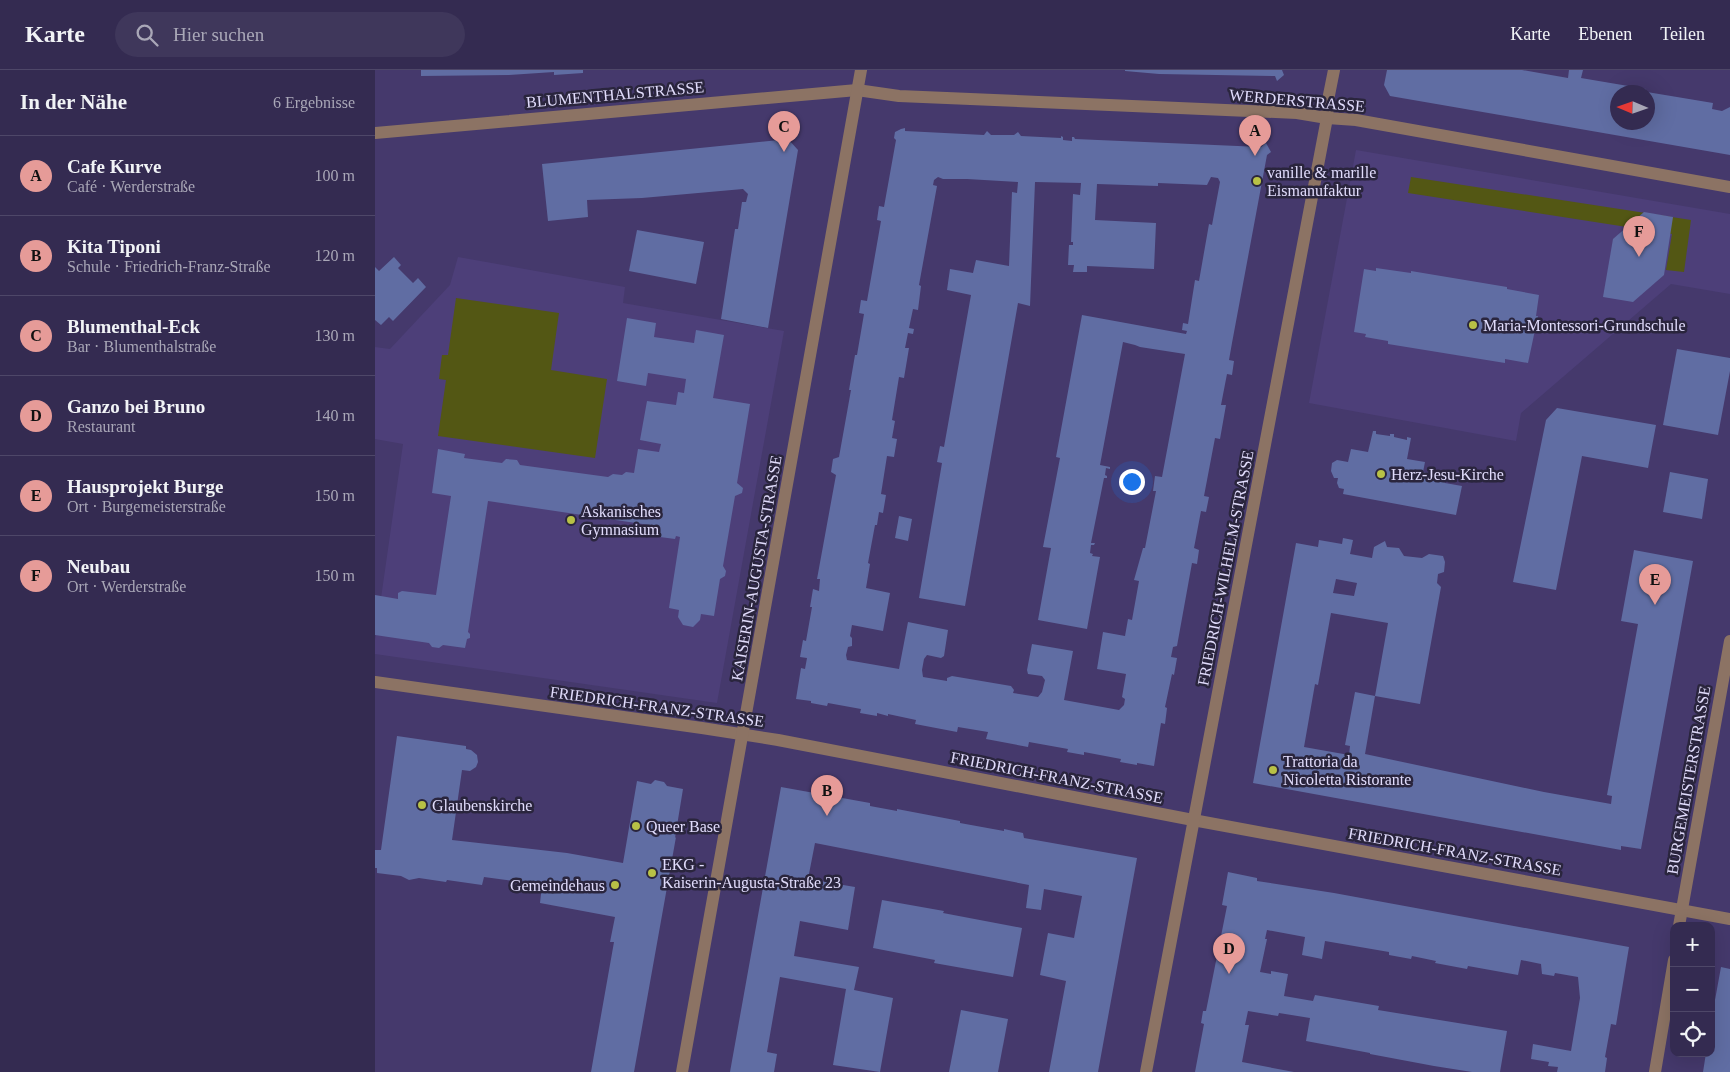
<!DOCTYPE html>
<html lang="de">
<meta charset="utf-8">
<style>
:root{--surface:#342b51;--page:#3f375b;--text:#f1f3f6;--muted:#a9a7b7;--line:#4e4768;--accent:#e69b98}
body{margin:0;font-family:Georgia,serif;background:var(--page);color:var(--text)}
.controls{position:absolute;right:15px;bottom:15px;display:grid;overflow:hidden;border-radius:10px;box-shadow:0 5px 20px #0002}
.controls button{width:45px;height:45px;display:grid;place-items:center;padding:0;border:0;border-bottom:1px solid var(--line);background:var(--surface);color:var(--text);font:25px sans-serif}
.compass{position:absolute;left:1235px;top:15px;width:45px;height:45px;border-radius:50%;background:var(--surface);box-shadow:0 5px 20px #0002;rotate:272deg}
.you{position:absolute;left:756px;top:411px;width:18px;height:18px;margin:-12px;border:4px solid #fff;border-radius:50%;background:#1a73e8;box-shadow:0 0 0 8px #1a73e833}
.badge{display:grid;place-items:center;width:32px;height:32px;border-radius:50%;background:var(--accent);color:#111;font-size:16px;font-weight:700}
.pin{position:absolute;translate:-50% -41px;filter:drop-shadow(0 1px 2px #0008)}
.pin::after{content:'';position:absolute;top:26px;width:18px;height:15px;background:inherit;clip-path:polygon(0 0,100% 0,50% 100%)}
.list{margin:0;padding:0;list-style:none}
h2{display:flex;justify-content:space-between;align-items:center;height:65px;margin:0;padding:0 20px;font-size:21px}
h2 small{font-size:16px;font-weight:400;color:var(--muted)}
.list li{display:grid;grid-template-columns:32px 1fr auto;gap:15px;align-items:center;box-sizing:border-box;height:80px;padding:0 20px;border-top:1px solid var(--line)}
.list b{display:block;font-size:19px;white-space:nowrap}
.list p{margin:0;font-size:16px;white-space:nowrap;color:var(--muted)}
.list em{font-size:16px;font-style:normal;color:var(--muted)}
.icon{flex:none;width:28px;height:28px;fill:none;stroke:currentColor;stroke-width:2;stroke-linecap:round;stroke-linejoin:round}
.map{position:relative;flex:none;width:1355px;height:1002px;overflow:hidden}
header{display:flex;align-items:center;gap:30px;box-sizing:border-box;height:70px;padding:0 25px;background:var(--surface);border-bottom:1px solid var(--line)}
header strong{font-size:24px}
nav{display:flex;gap:28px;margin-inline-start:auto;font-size:18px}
.search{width:350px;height:45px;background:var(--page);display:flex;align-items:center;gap:12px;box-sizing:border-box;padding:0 18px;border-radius:28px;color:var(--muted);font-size:19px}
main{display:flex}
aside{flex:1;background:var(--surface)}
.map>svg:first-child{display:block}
.built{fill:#4d3f79}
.green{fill:#535714}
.building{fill:#606da3;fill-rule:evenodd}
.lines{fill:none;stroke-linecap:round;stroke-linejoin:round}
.minor{stroke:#8c7364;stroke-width:12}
.poi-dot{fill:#b8c146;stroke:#2a253d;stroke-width:2}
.labels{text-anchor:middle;stroke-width:5;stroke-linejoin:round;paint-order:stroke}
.street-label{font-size:16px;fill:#e1dcfc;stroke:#2a253d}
.poi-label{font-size:16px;fill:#e1dcfc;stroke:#2a253d;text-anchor:start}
</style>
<header>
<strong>Karte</strong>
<div class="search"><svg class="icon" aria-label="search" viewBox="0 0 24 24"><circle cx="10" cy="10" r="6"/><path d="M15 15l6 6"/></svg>Hier suchen</div>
<nav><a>Karte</a><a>Ebenen</a><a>Teilen</a></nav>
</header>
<main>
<aside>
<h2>In der Nähe<small>6 Ergebnisse</small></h2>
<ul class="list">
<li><span class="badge">A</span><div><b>Cafe Kurve</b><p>Café · Werderstraße</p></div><em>100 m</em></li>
<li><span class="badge">B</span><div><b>Kita Tiponi</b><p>Schule · Friedrich-Franz-Straße</p></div><em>120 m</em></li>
<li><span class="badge">C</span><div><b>Blumenthal-Eck</b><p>Bar · Blumenthalstraße</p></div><em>130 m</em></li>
<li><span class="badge">D</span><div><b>Ganzo bei Bruno</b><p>Restaurant</p></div><em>140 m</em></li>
<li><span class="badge">E</span><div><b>Hausprojekt Burge</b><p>Ort · Burgemeisterstraße</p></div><em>150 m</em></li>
<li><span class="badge">F</span><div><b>Neubau</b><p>Ort · Werderstraße</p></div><em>150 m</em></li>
</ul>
</aside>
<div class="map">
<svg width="1355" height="1002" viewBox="0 0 1355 1002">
<rect width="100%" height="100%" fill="#45396c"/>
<g class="built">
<polygon points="981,80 1355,144 1355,224 1296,214 1146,343 1141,371 934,333"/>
<polygon points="83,187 250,217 248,233 409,261 342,633 0,584 0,570 28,374 0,369 0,277 15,279 75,215"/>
</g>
<g class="green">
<polygon points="1036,107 1316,150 1309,202 1291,200 1297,164 1033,123"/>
<polygon points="81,228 184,243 176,300 232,309 220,388 63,366 71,310 64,309 67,285 73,285"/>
</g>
<g class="building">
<polygon points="46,0 208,0 208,3 179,5 179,2 134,5 46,6"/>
<polygon points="750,0 907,0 909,5 902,11 900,6 784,4 750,1"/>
<polygon points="1012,0 1147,0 1193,8 1194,0 1208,0 1206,8 1271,19 1270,22 1242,22 1242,52 1272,52 1272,22 1338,33 1337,39 1347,41 1355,37 1355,85 1015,26 1009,15"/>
<path d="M 530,58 L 530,61 L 609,65 L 612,61 L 616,65 L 639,65 L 643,62 L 646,66 L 686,68 L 686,66 L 688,67 L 688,70 L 697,71 L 697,67 L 699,67 L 700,69 L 886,77 L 891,73 L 896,82 L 892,85 L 857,273 L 854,290 L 859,291 L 857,305 L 852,304 L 846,335 L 851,335 L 845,369 L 840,368 L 829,426 L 834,427 L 831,442 L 826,441 L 819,478 L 824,480 L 822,494 L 817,493 L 802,576 L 798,577 L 796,587 L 802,588 L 799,605 L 797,604 L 790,637 L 792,638 L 790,654 L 786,653 L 779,696 L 762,693 L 762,695 L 745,692 L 746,689 L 709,682 L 709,685 L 692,682 L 693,679 L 654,672 L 653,677 L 611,669 L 613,662 L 583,657 L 582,662 L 540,654 L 541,650 L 513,644 L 513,646 L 502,643 L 502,646 L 485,643 L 486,639 L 453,633 L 452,636 L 436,633 L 436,631 L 421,629 L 426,598 L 430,599 L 432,588 L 425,587 L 428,570 L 431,571 L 437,537 L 435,537 L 438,519 L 444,521 L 445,509 L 442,509 L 461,405 L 456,402 L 458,389 L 464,387 L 476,320 L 474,320 L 480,285 L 482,285 L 489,244 L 484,243 L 486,230 L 492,231 L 506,151 L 502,150 L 504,136 L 509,137 L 521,70 L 519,68 L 520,62 L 526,59 ZM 563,107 L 568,109 L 592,109 L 643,112 L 642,123 L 637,122 L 634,196 L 601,190 L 598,203 L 575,199 L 572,220 L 596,225 L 569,377 L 565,376 L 562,392 L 567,393 L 544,528 L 590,536 L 643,233 L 655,236 L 660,112 L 706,113 L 705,125 L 698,124 L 696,172 L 698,172 L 698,175 L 694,175 L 693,195 L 699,195 L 698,202 L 712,202 L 712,196 L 779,199 L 781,153 L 720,150 L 722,114 L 783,116 L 783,113 L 832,115 L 836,107 L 843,108 L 845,112 L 837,155 L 834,154 L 824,211 L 820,210 L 813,254 L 808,253 L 807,260 L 812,261 L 811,264 L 707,245 L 681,387 L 685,388 L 668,477 L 676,478 L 663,550 L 712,559 L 725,487 L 717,486 L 718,484 L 715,483 L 716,475 L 719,475 L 720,473 L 716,473 L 729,408 L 732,408 L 732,406 L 730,405 L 731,398 L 735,399 L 735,397 L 725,395 L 748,272 L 760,275 L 765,277 L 810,284 L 787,407 L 780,406 L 778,421 L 781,421 L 770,478 L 768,478 L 759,510 L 764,511 L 757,550 L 753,549 L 750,566 L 728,562 L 722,599 L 751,604 L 747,627 L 750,629 L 749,635 L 744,640 L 689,630 L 698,581 L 657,574 L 652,600 L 653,604 L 667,606 L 670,610 L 667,622 L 663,627 L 638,623 L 639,620 L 636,616 L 577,606 L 572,608 L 572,611 L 548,607 L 547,600 L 549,589 L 552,585 L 566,588 L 569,586 L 573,560 L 533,552 L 524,599 L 472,590 L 471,585 L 473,577 L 477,576 L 477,568 L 475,566 L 477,555 L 508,561 L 515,523 L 491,518 L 495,494 L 493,493 L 500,455 L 502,455 L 504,442 L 508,443 L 511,425 L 506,424 L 512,386 L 519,387 L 522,369 L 517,368 L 520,351 L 517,350 L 524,307 L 529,308 L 534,278 L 530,278 L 533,263 L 538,264 L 539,259 L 534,258 L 538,239 L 543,240 L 546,216 L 544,215 L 562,116 L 558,115 L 559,110 Z"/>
<polygon points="413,69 423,80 393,258 346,249 360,159 363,159 367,132 371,132 373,124 368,119 267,128 212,130 213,147 173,151 167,94"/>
<polygon points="1269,142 1298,147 1289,205 1258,232 1228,227 1238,169"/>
<polygon points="262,160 329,172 321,214 254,201"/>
<polygon points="19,187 26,195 23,198 38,213 43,208 51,217 18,251 14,247 6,255 0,250 0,197 4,201"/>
<polygon points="1001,198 1036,203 1036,201 1132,217 1132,219 1164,225 1161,246 1163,246 1153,293 1130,289 1130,293 1013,274 1013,271 990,267 991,264 979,262 989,199 1001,201"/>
<polygon points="252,248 281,253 279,267 319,273 321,260 349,265 338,328 375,334 362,413 368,418 367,423 360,426 348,496 351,501 350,506 345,509 339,546 326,544 325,550 318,557 308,555 303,547 304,540 294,538 305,467 301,466 300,469 285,467 286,463 280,463 281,456 113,431 93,562 95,564 95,568 92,569 90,578 68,575 64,578 57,577 54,573 0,565 0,525 23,529 23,523 27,521 61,525 76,426 57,423 63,379 90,384 89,388 127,393 131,389 142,390 145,395 233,407 238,404 247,405 251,402 259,403 263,379 284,382 286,374 265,370 272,331 301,335 303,322 309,323 311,309 273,303 271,316 242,311"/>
<polygon points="1302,279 1355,288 1355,301 1343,365 1288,355"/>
<polygon points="1182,338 1281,355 1273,398 1207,386 1181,520 1138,512 1171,350"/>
<polygon points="998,361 1001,361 1001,364 1015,366 1015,364 1019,364 1019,367 1032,370 1032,367 1036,368 1032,389 1050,392 1048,402 1063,405 1070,413 1087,416 1081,445 968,424 969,419 964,418 962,413 963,408 959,408 956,401 957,393 962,390 973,392 976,379 993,382"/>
<polygon points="1295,402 1333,409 1327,449 1288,442"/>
<polygon points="524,446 537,449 533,471 520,468"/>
<path d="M 968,468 L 978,470 L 975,484 L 997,488 L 999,477 L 1010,471 L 1012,477 L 1024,478 L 1029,486 L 1047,488 L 1054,484 L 1068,486 L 1070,492 L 1069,502 L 1063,504 L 1062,513 L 1066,517 L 1045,634 L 1000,626 L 1013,553 L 956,543 L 943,615 L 940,614 L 929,677 L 974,685 L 975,676 L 970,675 L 980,622 L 1000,626 L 990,684 L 1169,722 L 1236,734 L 1237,726 L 1232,725 L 1263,554 L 1246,551 L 1259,480 L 1318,491 L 1266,779 L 1246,776 L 1246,780 L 878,713 L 921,473 L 943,477 L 944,470 L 967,474 ZM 961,509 L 982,513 L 979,526 L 958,523 Z"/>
<polygon points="22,666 91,676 91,679 96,680 102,685 103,692 101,697 95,701 87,700 77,770 192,783 248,793 262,711 276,714 280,710 289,712 292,716 308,719 300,768 301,767 259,1002 216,1002 239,872 235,872 240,847 165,833 167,815 109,807 107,815 72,810 71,812 44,808 34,810 26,806 2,803 2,798 0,798 0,780 6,780"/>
<polygon points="406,717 495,733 495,736 522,741 522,739 585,751 585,753 629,761 629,759 648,763 649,768 762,788 723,1002 674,1002 691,911 665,905 673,863 699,868 707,826 669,819 666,840 651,838 654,815 440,773 433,809 480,817 473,860 425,851 419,886 484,897 479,920 518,928 505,1002 458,995 471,919 405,907 392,982 402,984 399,1002 355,1002"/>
<polygon points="853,802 882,808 882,811 959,823 1254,877 1241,955 1236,954 1230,987 1232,988 1230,1002 1182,1002 1183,997 1173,996 1174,992 1156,989 1158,974 1196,981 1205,928 1203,907 1180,903 1179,906 1167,904 1166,894 1146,890 1143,905 1093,896 1092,899 1060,893 1061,891 1037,886 1036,889 1014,885 1014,882 950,871 947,889 927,885 930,867 892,860 890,869 892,869 885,902 896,904 896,901 913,904 909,926 938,931 940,925 1004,936 1003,940 1132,961 1125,1002 1097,1002 1059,996 995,984 995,983 931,971 935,948 904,943 903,946 873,941 870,955 874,955 867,992 919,1002 820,1002 829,954 826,953 828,941 831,941 852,836 847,835"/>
<polygon points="507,830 569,841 568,843 647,858 638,907 559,893 560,890 498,878"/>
<polygon points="1346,897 1355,899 1355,1002 1328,1002 1331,983 1336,983 1336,952"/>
<polygon points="586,940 633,949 623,1002 574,1002"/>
</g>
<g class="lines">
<g class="minor">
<polyline points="0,63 482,20 524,26 922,43 952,48 981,50 1355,117"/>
<polyline points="0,612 327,658 403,670 818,750 1355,849"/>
<polyline points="1304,856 1355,571"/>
<polyline points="307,1002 486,0"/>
<polyline points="771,1002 952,48 954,25 959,0"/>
<polyline points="1280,1002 1299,890"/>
</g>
</g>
<g class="poi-dot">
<circle cx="882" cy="111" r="5"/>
<circle cx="1098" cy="255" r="5"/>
<circle cx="1006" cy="404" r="5"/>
<circle cx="196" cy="450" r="5"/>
<circle cx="898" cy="700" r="5"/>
<circle cx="47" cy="735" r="5"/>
<circle cx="261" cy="756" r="5"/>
<circle cx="277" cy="803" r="5"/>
<circle cx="240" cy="815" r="5"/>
</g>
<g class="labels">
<g class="street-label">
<text transform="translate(240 24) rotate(-5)" y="6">BLUMENTHALSTRASSE</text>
<text transform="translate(922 30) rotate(5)" y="6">WERDERSTRASSE</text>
<text transform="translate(381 498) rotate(-80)" y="6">KAISERIN-AUGUSTA-STRASSE</text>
<text transform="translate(850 498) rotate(-79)" y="6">FRIEDRICH-WILHELM-STRASSE</text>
<text transform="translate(282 636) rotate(8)" y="6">FRIEDRICH-FRANZ-STRASSE</text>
<text transform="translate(682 707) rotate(11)" y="6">FRIEDRICH-FRANZ-STRASSE</text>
<text transform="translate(1313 710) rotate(-80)" y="6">BURGEMEISTERSTRASSE</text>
<text transform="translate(1080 781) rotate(10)" y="6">FRIEDRICH-FRANZ-STRASSE</text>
</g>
<g class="poi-label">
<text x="892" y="108">vanille &amp; marille<tspan x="892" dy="18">Eismanufaktur</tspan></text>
<text x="1108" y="261">Maria-Montessori-Grundschule</text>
<text x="1016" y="410">Herz-Jesu-Kirche</text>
<text x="206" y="447">Askanisches<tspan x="206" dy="18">Gymnasium</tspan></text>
<text x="908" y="697">Trattoria da<tspan x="908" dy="18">Nicoletta Ristorante</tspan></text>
<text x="57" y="741">Glaubenskirche</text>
<text x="271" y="762">Queer Base</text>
<text x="287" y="800">EKG -<tspan x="287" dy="18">Kaiserin-Augusta-Straße 23</tspan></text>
<text x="230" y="821" text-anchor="end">Gemeindehaus</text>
</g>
</g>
</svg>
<div class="controls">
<button>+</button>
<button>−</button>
<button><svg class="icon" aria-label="locate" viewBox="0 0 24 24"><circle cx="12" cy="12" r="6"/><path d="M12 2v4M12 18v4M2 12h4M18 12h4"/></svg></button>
</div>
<svg class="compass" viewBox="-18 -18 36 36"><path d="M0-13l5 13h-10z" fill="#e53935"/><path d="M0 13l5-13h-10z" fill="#a9a7b7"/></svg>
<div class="you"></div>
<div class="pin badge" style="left:880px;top:86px">A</div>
<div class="pin badge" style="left:452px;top:746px">B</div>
<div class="pin badge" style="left:409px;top:82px">C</div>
<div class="pin badge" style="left:854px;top:904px">D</div>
<div class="pin badge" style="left:1280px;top:535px">E</div>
<div class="pin badge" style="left:1264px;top:187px">F</div>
</div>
</main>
